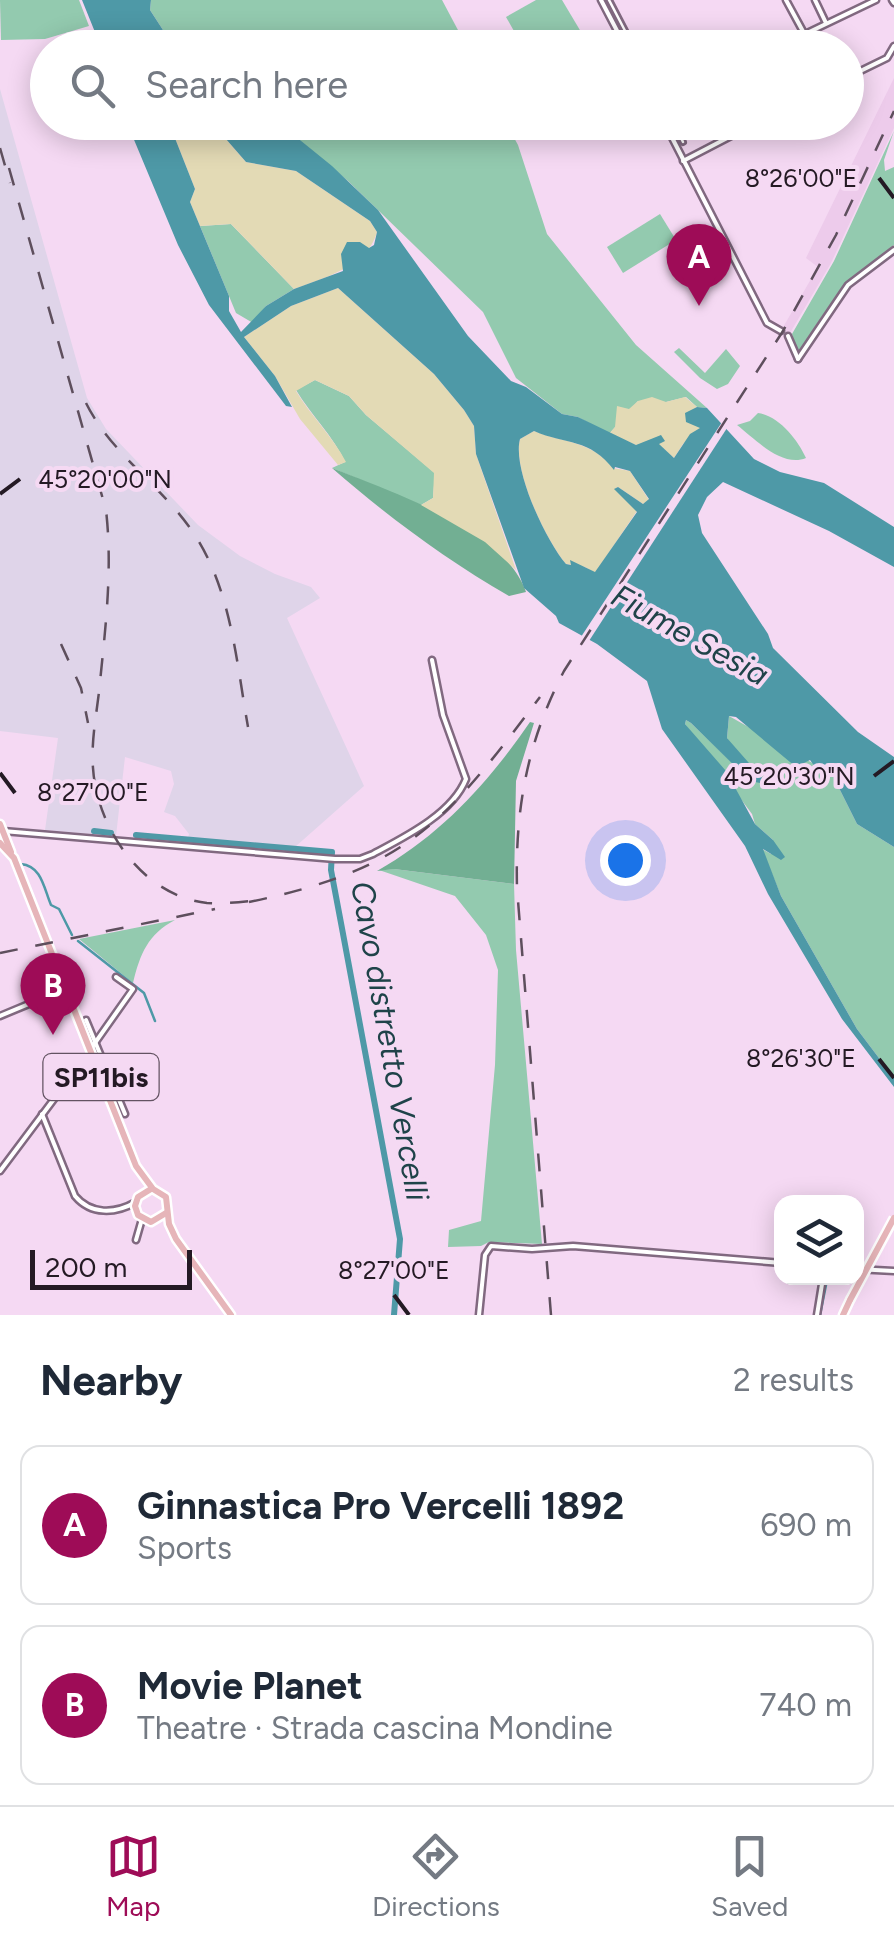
<!DOCTYPE html>
<meta charset="utf-8">
<style>
:root{--surface:#fff;--page:#f2f2f3;--text:#1f2937;--muted:#747a83;--line:#e0e1e3;--accent:#9e0c57}
body{margin:0;font-family:Figtree,sans-serif;background:var(--page);color:var(--text)}
.controls{position:absolute;right:30px;bottom:30px;display:grid;overflow:hidden;border-radius:20px;box-shadow:0 5px 25px #0003}
.controls button{width:90px;height:90px;display:grid;place-items:center;padding:0;border:0;border-bottom:2px solid var(--line);background:var(--surface);color:var(--text);font:50px sans-serif}
.scale{position:absolute;left:30px;bottom:25px;width:162px;box-sizing:border-box;padding-left:10px;border:5px solid #241a24;border-top:0;font-size:28px;line-height:35px;white-space:nowrap;color:#241a24;-webkit-text-stroke:8px #f5d9f3;paint-order:stroke}
.you{position:absolute;left:625px;top:860px;width:35px;height:35px;margin:-25px;border:8px solid #fff;border-radius:50%;background:#1a73e8;box-shadow:0 0 0 15px #1a73e833}
.badge{display:grid;place-items:center;width:65px;height:65px;border-radius:50%;background:var(--accent);color:#fff;font-size:32px;font-weight:700}
.pin{position:absolute;translate:-50% -82px;filter:drop-shadow(0 2px 5px #0008)}
.pin::after{content:'';position:absolute;top:52px;width:35px;height:30px;background:inherit;clip-path:polygon(0 0,100% 0,50% 100%)}
.list{margin:0;padding:0;list-style:none}
h2{display:flex;justify-content:space-between;align-items:center;height:130px;margin:0;padding:0 40px;font-size:42px}
h2 small{font-size:32px;font-weight:400;color:var(--muted)}
.list li{display:grid;grid-template-columns:65px 1fr auto;gap:30px;align-items:center;box-sizing:border-box;height:160px;margin:0 20px 20px;padding:0 20px;border:2px solid var(--line);border-radius:20px}
.list b{display:block;font-size:38px;white-space:nowrap}
.list p{margin:0;font-size:32px;white-space:nowrap;color:var(--muted)}
.list em{font-size:32px;font-style:normal;color:var(--muted)}
.icon{flex:none;width:55px;height:55px;fill:none;stroke:currentColor;stroke-width:2;stroke-linecap:round;stroke-linejoin:round}
.map{position:relative;flex:none;width:894px;height:1315px;overflow:hidden}
.search{position:absolute;background:var(--surface);box-shadow:0 5px 25px #0003;left:30px;right:30px;top:30px;height:110px;display:flex;align-items:center;gap:25px;box-sizing:border-box;padding:0 35px;border-radius:55px;color:var(--muted);font-size:38px}
.sheet{height:490px;background:var(--surface)}
nav{display:flex;justify-content:space-around;align-items:center;box-sizing:border-box;height:140px;border-top:2px solid var(--line);background:var(--surface);font-size:28px;color:var(--muted)}
nav a{display:grid;justify-items:center;gap:5px}
nav .on{color:var(--accent)}
.map>svg:first-child{display:block}
.industrial{fill:#dfd4e9}
.built{fill:#edcbeb}
.green{fill:#93caaf}
.forest{fill:#72af93}
.sand{fill:#e3dab5}
.water{fill:#4e99a7;fill-rule:evenodd}
.pier{fill:#f5d9f3}
.lines{fill:none;stroke-linecap:round;stroke-linejoin:round}
.stream{stroke:#4e99a7;stroke-width:2.5}
.canal{stroke:#4e99a7;stroke-width:6}
.pedestrian-casing{stroke:#816980;stroke-width:8}
.minor-casing{stroke:#816980;stroke-width:9}
.primary-casing{stroke:#fff;stroke-width:11}
.pedestrian{stroke:#fff;stroke-width:2.5}
.minor{stroke:#fff;stroke-width:4}
.primary{stroke:#e6b5b9;stroke-width:6}
.rail{stroke:#5e4f5d;stroke-width:2.5;stroke-dasharray:18 18;stroke-linecap:butt}
.primary-bridge-casing{stroke:#fff;stroke-width:11;stroke-linecap:butt}
.primary-bridge{stroke:#e6b5b9;stroke-width:6}
.ticks{fill:none;stroke:#241a24;stroke-width:4}
.labels{text-anchor:middle;stroke-width:8;stroke-linejoin:round;paint-order:stroke}
.shield{fill:#f5d9f3;stroke:#635362;stroke-width:2.5}
.shield-label{font-size:28px;font-weight:bold;fill:#241a24}
.water-label{font-size:32px;font-style:italic;fill:#1f4349;stroke:#f5d9f3}
.ticks-label{font-size:25px;text-anchor:middle;fill:#241a24;stroke:#f5d9f3;stroke-width:8;stroke-linejoin:round;paint-order:stroke}
</style>
<div class="map">
<svg width="894" height="1315" viewBox="0 0 894 1315">
<rect width="100%" height="100%" fill="#f5d9f3"/>
<polygon class="industrial" points="0,89 87,398 106,429 198,525 240,556 275,574 311,587 320,598 287,618 364,786 295,847 188,838 189,834 175,816 164,812 174,784 171,771 125,757 116,836 45,830 58,738 0,731"/>
<polygon class="built" points="894,78 894,128 831,263 790,333 782,329 818,267 806,258"/>
<g class="green">
<polygon points="0,0 79,0 89,26 45,39 1,40"/>
<polygon points="151,0 442,0 467,47 174,47 150,10"/>
<polygon points="536,0 562,0 590,47 523,47 506,17"/>
<polygon points="279,123 506,123 518,145 547,234 636,345 707,408 697,407 686,397 666,402 638,401 609,434 578,417 562,414 516,378 483,312 348,181"/>
<path d="M 894,131 L 884,160 L 885,171 L 894,167 L 894,245 C 845,283 830,301 798,354 L 792,334 L 834,261 Z"/>
<polygon points="660,214 676,240 623,273 607,247"/>
<polygon points="231,224 294,289 266,306 253,323 236,313 200,226"/>
<polygon points="679,348 705,373 726,349 740,366 728,384 717,389 700,378 674,352"/>
<path d="M 315,380 L 349,396 L 366,415 L 435,473 L 433,498 L 421,505 L 332,468 L 345,462 C 334,437 311,415 296,390 Z"/>
<path d="M 758,413 C 779,416 798,440 806,458 C 782,468 755,439 737,425 L 750,421 Z"/>
<polygon points="729,716 832,774 857,824 894,847 894,1078 857,1029 781,896 762,849 771,854 773,840 755,824 752,814 685,724 686,720 691,723 750,780 753,779 727,738"/>
<polygon points="394,869 514,884 516,950 542,1244 489,1242 481,1246 448,1247 449,1230 481,1221 495,1065 498,970 486,935 455,896 379,870"/>
<path d="M 175,920 C 148,934 140,954 133,983 L 79,939 Z"/>
</g>
<g class="forest">
<path d="M 332,468 C 389,491 505,529 526,592 L 509,596 C 445,559 387,516 332,468 Z"/>
<path d="M 530,722 L 534,723 L 516,781 L 514,884 L 394,869 L 377,871 C 442,834 488,783 530,722 Z"/>
</g>
<g class="sand">
<path d="M 169,123 L 212,123 L 246,162 L 296,171 L 370,221 L 377,232 C 368,266 324,278 294,289 L 231,224 L 200,226 L 190,202 L 195,189 Z"/>
<path d="M 338,288 L 434,374 L 464,410 L 474,426 L 476,454 L 516,570 L 485,542 L 421,505 L 433,498 L 434,473 L 366,415 L 349,396 L 315,380 L 296,391 C 311,416 333,437 346,462 L 338,465 L 300,419 L 275,376 L 244,337 L 291,306 Z"/>
<polygon points="652,397 666,402 685,397 697,407 691,411 701,428 683,444 674,458 658,444 636,445 609,434 615,427 617,406 629,409 638,401"/>
<path d="M 534,431 C 563,443 591,440 613,468 L 630,471 L 649,500 L 643,504 L 618,487 L 615,489 L 637,511 L 595,573 L 585,567 L 566,564 C 546,541 512,469 520,439 Z"/>
</g>
<g class="water">
<polygon points="82,0 151,0 150,10 174,47 101,47"/>
<path d="M 127,123 L 169,123 L 195,189 L 190,202 L 229,296 L 229,311 L 241,332 L 266,306 L 294,289 L 343,271 L 341,254 L 347,242 L 360,242 L 369,248 L 374,245 L 377,232 L 370,221 L 296,171 L 246,162 L 212,123 L 279,123 L 332,166 L 378,210 L 468,336 L 511,381 L 526,387 L 562,414 L 578,417 L 636,445 L 661,435 L 665,441 L 659,444 L 674,458 L 690,434 L 700,428 L 686,422 L 685,413 L 697,407 L 707,408 L 754,459 L 780,472 L 824,483 L 894,527 L 894,567 L 829,531 L 723,482 L 707,497 L 698,515 L 702,533 L 768,634 L 773,648 L 858,732 L 894,757 L 894,847 L 857,824 L 832,774 L 823,778 L 810,760 L 796,767 L 736,717 L 729,716 L 727,738 L 763,779 L 766,784 L 750,781 L 691,723 L 686,720 L 685,724 L 726,771 L 755,824 L 773,840 L 785,857 L 781,860 L 763,849 L 781,896 L 857,1029 L 894,1078 L 894,1087 L 842,1019 L 768,894 L 745,846 L 662,729 L 647,681 L 597,644 L 559,623 L 556,616 L 524,588 L 476,454 L 474,426 L 464,410 L 434,374 L 338,288 L 291,306 L 244,337 L 275,376 L 292,407 L 286,406 L 209,305 L 178,245 ZM 534,431 C 566,445 590,438 614,470 L 615,467 L 630,471 L 649,499 L 643,504 L 618,487 L 614,489 L 637,512 L 595,572 L 570,560 L 571,565 L 566,564 C 546,541 512,469 520,439 Z"/>
</g>
<polygon class="pier" points="724,419 729,425 587,644 579,640"/>
<g class="lines">
<g class="stream">
<path d="M 21,864 C 42,866 44,889 51,905 L 59,909 L 72,935"/>
<polyline points="78,941 144,993 155,1021"/>
<polyline points="856,1265 862,1266"/>
<polyline points="820,1315 827,1280"/>
</g>
<g class="canal">
<polyline points="94,831 111,833"/>
<polyline points="136,835 332,852 331,870 341,923 400,1239 394,1315"/>
</g>
<defs>
<g id="pedestrian">
<polyline points="609,0 634,48"/>
<polyline points="673,122 683,142"/>
</g>
<g id="minor">
<polyline points="601,0 626,48"/>
<polyline points="786,0 812,48"/>
<polyline points="815,0 826,23"/>
<polyline points="892,0 894,3"/>
<polyline points="805,34 876,0"/>
<polyline points="846,78 887,58 894,46"/>
<polyline points="664,122 767,323 781,331"/>
<polyline points="683,161 758,122"/>
<polyline points="788,336 798,359"/>
<polyline points="798,359 848,285 894,250"/>
<path d="M 3,831 L 335,859 L 360,859 L 373,854 C 405,837 452,814 466,779 L 443,715 L 432,660"/>
<polyline points="0,1016 65,989"/>
<polyline points="86,1020 125,1114"/>
<polyline points="90,1050 133,989 116,977"/>
<path d="M 42,1114 L 75,1196 C 91,1215 115,1214 136,1202"/>
<polyline points="0,1171 81,1063 93,1057"/>
<polyline points="136,1240 142,1219"/>
<polyline points="856,1269 894,1271"/>
<polyline points="479,1315 485,1255 491,1246 532,1249 573,1246 782,1263"/>
<polyline points="817,1315 823,1278"/>
</g>
<g id="primary">
<polyline points="0,824 11,852"/>
<polyline points="0,843 14,858 136,1166 153,1189 166,1197 169,1224 176,1239 231,1315"/>
<polyline points="151,1189 138,1197 135,1206 138,1215 151,1222 166,1213"/>
<polyline points="843,1315 850,1300"/>
</g>
</defs>
<use href="#pedestrian" class="pedestrian-casing"/>
<use href="#minor" class="minor-casing"/>
<use href="#primary" class="primary-casing"/>
<use href="#pedestrian" class="pedestrian"/>
<use href="#minor" class="minor"/>
<use href="#primary" class="primary"/>
<g class="rail">
<polyline points="0,148 10,183"/>
<path d="M 9,168 L 106,510 C 113,571 105,631 99,692 C 96,717 91,743 93,768 C 97,829 143,896 207,903 C 225,904 243,902 260,900"/>
<path d="M 86,403 C 110,452 159,484 190,528 C 231,585 236,660 248,727"/>
<polyline points="61,644 81,688 88,723"/>
<path d="M 249,902 C 408,869 446,822 540,697"/>
<polyline points="0,953 215,909"/>
<path d="M 551,1315 L 517,888 C 515,809 527,742 564,671 L 783,331 L 836,235 L 894,111"/>
</g>
<defs>
<polyline id="primary-bridge" points="850,1300 894,1218"/>
</defs>
<use href="#primary-bridge" class="primary-bridge-casing"/>
<use href="#primary-bridge" class="primary-bridge"/>
</g>
<path class="ticks" d="M 879,178 L 894,198M 0,494 L 20,479M 0,773 L 15,793M 874,776 L 894,761M 879,1059 L 894,1078M 394,1295 L 409,1315"/>
<g class="labels">
<rect class="shield" x="43.5" y="1054" width="115" height="46" rx="8"/>
<g class="shield-label">
<text x="101" y="1087">SP11bis</text>
</g>
<g class="water-label">
<text transform="translate(690 635) rotate(29)" y="11">Fiume Sesia</text>
<text transform="translate(390 1041) rotate(80)" y="11">Cavo distretto Vercelli</text>
</g>
</g>
<g class="ticks-label">
<text x="801" y="187">8°26'00"E</text>
<text x="105" y="488">45°20'00"N</text>
<text x="789" y="785">45°20'30"N</text>
<text x="93" y="801">8°27'00"E</text>
<text x="801" y="1067">8°26'30"E</text>
<text x="394" y="1279">8°27'00"E</text>
</g>
</svg>
<div class="controls">
<button><svg class="icon" aria-label="layers" viewBox="0 0 24 24"><path d="M12 4l9 5-9 5-9-5zM3 14l9 5 9-5"/></svg></button>
</div>
<div class="scale">200 m</div>
<div class="you"></div>
<div class="pin badge" style="left:699px;top:306px">A</div>
<div class="pin badge" style="left:53px;top:1035px">B</div>
<div class="search"><svg class="icon" aria-label="search" viewBox="0 0 24 24"><circle cx="10" cy="10" r="6"/><path d="M15 15l6 6"/></svg>Search here</div>
</div>
<section class="sheet">
<h2>Nearby<small>2 results</small></h2>
<ul class="list">
<li><span class="badge">A</span><div><b>Ginnastica Pro Vercelli 1892</b><p>Sports</p></div><em>690 m</em></li>
<li><span class="badge">B</span><div><b>Movie Planet</b><p>Theatre · Strada cascina Mondine</p></div><em>740 m</em></li>
</ul>
</section>
<nav>
<a class="on"><svg class="icon" aria-label="map" viewBox="0 0 24 24"><path d="M3 6l6-2 6 2 6-2v14l-6 2-6-2-6 2zM9 4v14M15 6v14"/></svg>Map</a>
<a><svg class="icon" aria-label="directions" viewBox="0 0 24 24"><path d="M12 3l9 9-9 9-9-9zM9 14v-3h6M13 9l2 2-2 2"/></svg>Directions</a>
<a><svg class="icon" aria-label="saved" viewBox="0 0 24 24"><path d="M7 4h10v16l-5-4-5 4z"/></svg>Saved</a>
</nav>
